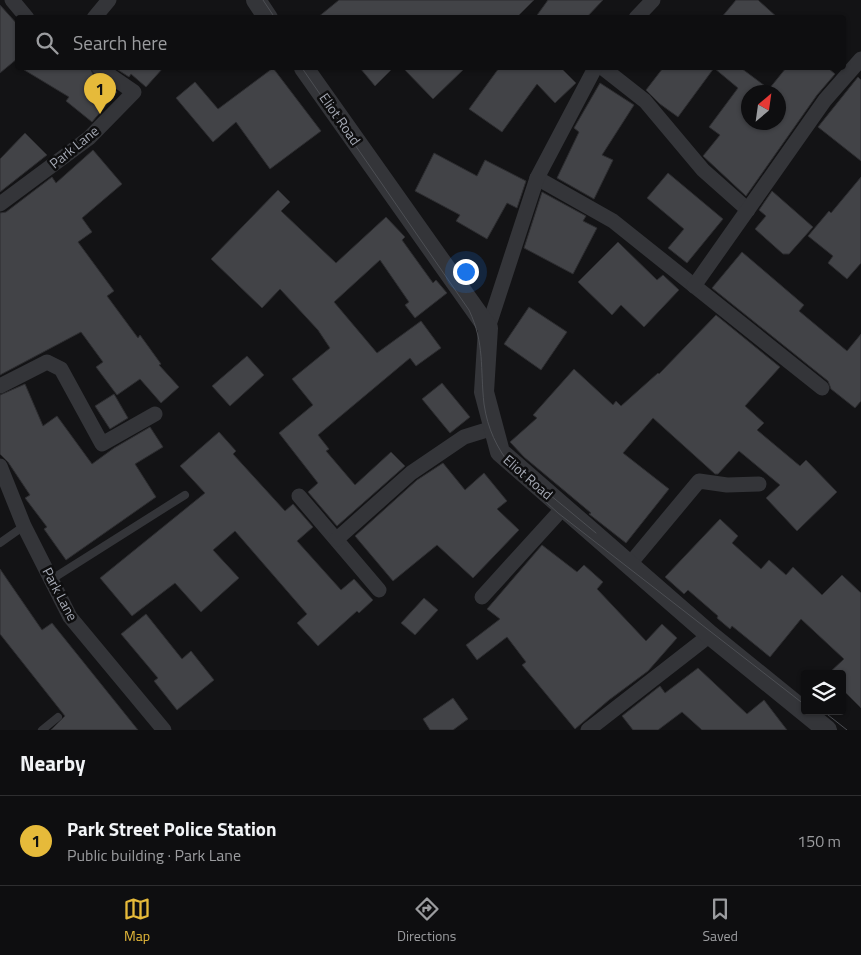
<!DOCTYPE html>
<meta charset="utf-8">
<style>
:root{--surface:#0e0e10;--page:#171719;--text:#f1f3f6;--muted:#9b9c9f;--line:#2e2e30;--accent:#e6ba3a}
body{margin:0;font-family:"Titillium Web",sans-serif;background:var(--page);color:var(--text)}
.controls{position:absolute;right:15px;bottom:15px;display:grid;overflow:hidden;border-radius:5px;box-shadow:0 1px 4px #0004}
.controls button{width:45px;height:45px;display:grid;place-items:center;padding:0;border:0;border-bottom:1px solid var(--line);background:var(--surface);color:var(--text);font:25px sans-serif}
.compass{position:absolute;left:741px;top:85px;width:45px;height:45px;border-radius:50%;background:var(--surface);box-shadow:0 1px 4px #0004;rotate:29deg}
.you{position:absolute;left:465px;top:271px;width:18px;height:18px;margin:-12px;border:4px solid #fff;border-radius:50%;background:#1a73e8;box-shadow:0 0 0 8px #1a73e833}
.badge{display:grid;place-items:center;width:32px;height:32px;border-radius:50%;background:var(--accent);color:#111;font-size:16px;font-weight:700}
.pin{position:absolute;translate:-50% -41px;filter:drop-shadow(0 1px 2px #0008)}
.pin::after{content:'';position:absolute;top:26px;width:18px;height:15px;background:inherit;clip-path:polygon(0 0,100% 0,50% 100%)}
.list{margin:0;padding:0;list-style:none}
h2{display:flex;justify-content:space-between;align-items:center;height:65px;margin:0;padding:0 20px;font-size:21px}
h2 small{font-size:16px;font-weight:400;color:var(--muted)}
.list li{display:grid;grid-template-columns:32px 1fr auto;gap:15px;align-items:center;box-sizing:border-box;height:90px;padding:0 20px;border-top:1px solid var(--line)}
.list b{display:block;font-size:19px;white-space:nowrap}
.list p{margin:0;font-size:16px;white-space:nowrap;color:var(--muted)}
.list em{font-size:16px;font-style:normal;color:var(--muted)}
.icon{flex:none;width:28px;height:28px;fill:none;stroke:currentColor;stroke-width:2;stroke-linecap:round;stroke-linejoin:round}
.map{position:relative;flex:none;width:861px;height:730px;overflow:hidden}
.search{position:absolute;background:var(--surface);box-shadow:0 1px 4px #0004;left:15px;right:15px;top:15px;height:55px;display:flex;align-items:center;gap:12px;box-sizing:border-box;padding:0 18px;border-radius:5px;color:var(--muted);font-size:19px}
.sheet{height:155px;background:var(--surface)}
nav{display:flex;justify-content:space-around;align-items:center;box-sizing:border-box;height:70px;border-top:1px solid var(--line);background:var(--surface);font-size:14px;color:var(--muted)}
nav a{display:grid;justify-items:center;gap:2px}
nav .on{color:var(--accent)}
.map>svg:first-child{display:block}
.building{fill:#424347;stroke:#2d2d30;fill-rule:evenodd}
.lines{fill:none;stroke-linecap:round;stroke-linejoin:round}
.service{stroke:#343539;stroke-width:8}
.minor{stroke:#343539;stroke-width:15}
.tertiary{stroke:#343539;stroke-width:20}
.tram{stroke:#4d4f54;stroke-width:1}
.labels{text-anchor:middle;stroke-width:5;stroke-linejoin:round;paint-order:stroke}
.street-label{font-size:14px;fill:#a5a9b4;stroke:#0e0e0f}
</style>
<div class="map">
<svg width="861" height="730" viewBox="0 0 861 730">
<rect width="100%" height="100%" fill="#131315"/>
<g class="building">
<polygon points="339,0 534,0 516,18 317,18"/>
<polygon points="548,0 603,0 586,18 535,18"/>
<polygon points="736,0 758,0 778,18 721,18"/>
<polygon points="0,5 18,25 18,58 0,73"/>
<polygon points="21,68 90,68 94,76 117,92 92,122 66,101 69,97"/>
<polygon points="115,68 163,68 146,87 131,74 129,77"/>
<polygon points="273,68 321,131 270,169 236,122 213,142 176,98 195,82 218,109"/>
<polygon points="360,68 393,68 375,86"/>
<polygon points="403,68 465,68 433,99"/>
<polygon points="499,68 561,68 576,83 555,103 537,84 502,132 469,109"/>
<path d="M 663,68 L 741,68 L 769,89 L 786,68 L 828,68 L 835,74 L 817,95 L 746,196 L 703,156 L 720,135 L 709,127 L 738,88 L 714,68 L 678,117 L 660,104 L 646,90 ZM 748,92 L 778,92 L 778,122 L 748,122 Z"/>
<polygon points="858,77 861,80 861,161 818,127"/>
<polygon points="600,83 634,105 602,155 613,160 594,199 557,178 579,132 574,128"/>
<polygon points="25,133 47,155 0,192 0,159"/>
<polygon points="93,150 122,184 82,218 92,232 78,242 114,291 107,296 138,338 140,335 161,364 159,365 179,387 161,403 140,379 117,395 96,367 103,362 81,332 0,375 0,213 6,212 52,177 56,183"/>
<polygon points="434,153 477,176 485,160 526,181 517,208 507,203 487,239 456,221 460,215 415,191"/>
<polygon points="668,173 723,219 687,263 668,248 684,229 647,198"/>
<polygon points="861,177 861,263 847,279 828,263 833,256 808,236 829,211 831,213"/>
<polygon points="278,190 290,202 281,211 336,263 386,217 405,237 402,240 433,283 436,280 447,293 415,318 405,305 409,302 380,260 334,302 377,353 421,321 441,348 416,366 410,358 318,435 329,449 326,451 355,485 391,452 405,466 337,526 308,492 318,483 279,433 313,405 292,379 330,348 318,330 280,289 262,308 211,259"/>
<polygon points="772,191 813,227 789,254 783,254 755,229 766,216 759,210"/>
<polygon points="542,192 586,216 583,221 597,228 573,274 524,248"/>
<polygon points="618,242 657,280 663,275 679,290 644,327 621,305 612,315 578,282"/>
<polygon points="742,252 804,305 799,311 847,351 861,334 861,401 855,408 831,389 828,381 712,288"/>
<polygon points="529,307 567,332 541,370 504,344"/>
<polygon points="716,315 780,367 745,406 764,423 757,430 800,466 806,460 837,492 797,531 766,498 780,485 739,451 718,474 715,474 653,418 623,453 669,489 626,543 589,514 591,513 524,457 510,442 537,418 533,415 574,369 613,405 616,401 621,406 658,373 659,374"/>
<polygon points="247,356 264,375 230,406 212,386"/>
<polygon points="442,383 470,417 450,433 422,399"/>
<polygon points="25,384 43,426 57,416 92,464 114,448 150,427 163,447 135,464 156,497 66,560 44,529 47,527 25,498 30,495 8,462 0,454 0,395"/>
<polygon points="114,394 128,418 110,429 95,406"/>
<polygon points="219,432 236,451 233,454 285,511 293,504 313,527 297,541 341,590 354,579 373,600 359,613 357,611 318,646 297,623 307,614 235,531 213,550 239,578 201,612 175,583 132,616 100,578 205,493 180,466"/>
<polygon points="443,463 465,490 484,473 507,501 497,509 519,530 473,578 437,545 393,581 355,536 417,480"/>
<polygon points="720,519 738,536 732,543 761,569 769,560 786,575 793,567 822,595 842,575 861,593 861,708 842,689 842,674 828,674 844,659 801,619 770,657 732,626 730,629 717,618 718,616 688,590 684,594 665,577"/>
<polygon points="542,545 577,572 584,565 603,582 597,589 646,641 662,624 677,638 648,671 609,700 575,729 522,665 526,662 507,637 477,660 466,645 500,619 487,609"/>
<polygon points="0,569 42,630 52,623 138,730 51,730 65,716 0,634"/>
<polygon points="424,598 438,610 415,635 401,623"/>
<polygon points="146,614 182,659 191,651 214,680 177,710 154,681 158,678 121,634"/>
<polygon points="698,668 747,714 764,700 787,730 702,730 682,712 658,730 633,730 622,716 660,686 665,693"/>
<polygon points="453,698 468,719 453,730 430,730 423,719"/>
</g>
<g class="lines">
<g class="service">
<polyline points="0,543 24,526"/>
<polyline points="52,579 185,495"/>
<polyline points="42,730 58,717"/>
</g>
<g class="minor">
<polyline points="12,0 27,18"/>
<polyline points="94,18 109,0"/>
<polyline points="636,18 653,0"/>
<polyline points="603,68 645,101 703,170 748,210"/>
<polyline points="537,178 613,221 822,388"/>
<polyline points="0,204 89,138 134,92 99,68"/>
<polyline points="694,286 825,100 861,59"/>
<polyline points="488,328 537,178 595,68"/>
<polyline points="0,386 47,362 61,369 102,444 155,414"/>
<polyline points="0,466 24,526 70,617 164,730"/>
<polyline points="299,496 379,590"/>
<polyline points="337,539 411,473 464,437 493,428"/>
<polyline points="629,565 699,481 727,485 759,484"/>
<polyline points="482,597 563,508"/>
<polyline points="588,730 710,635"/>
</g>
<g class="tertiary">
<polyline points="256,0 268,18"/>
<polyline points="304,68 488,328 484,392 500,452 710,635 827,730"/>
</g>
<g class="tram">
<polyline points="263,0 275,18"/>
<path d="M 302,68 L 469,310 C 485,344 480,368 484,404 C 491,454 523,481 558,513 L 805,705"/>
<polyline points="544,490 596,533"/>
<polyline points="823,711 847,730"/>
</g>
</g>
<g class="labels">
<g class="street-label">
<text transform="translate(340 119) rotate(55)" y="5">Eliot Road</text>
<text transform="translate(74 147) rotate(-39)" y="5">Park Lane</text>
<text transform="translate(528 477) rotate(41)" y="5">Eliot Road</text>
<text transform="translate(60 594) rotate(62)" y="5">Park Lane</text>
</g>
</g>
</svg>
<div class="controls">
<button><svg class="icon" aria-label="layers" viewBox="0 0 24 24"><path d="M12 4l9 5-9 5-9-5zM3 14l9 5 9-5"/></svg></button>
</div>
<svg class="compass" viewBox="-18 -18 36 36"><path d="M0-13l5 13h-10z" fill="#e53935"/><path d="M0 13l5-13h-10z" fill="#9b9c9f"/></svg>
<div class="you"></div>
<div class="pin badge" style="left:100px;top:114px">1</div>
<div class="search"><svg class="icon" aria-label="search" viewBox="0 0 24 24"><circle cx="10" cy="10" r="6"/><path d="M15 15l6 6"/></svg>Search here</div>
</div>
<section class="sheet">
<h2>Nearby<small></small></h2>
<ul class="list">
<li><span class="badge">1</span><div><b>Park Street Police Station</b><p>Public building · Park Lane</p></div><em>150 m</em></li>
</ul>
</section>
<nav>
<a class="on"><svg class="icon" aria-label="map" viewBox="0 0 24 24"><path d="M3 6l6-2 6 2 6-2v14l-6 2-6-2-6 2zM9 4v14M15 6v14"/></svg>Map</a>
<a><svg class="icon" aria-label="directions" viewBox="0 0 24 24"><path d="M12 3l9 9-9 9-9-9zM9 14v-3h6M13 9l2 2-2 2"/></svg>Directions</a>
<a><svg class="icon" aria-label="saved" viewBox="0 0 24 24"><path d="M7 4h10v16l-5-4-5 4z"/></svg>Saved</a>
</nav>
